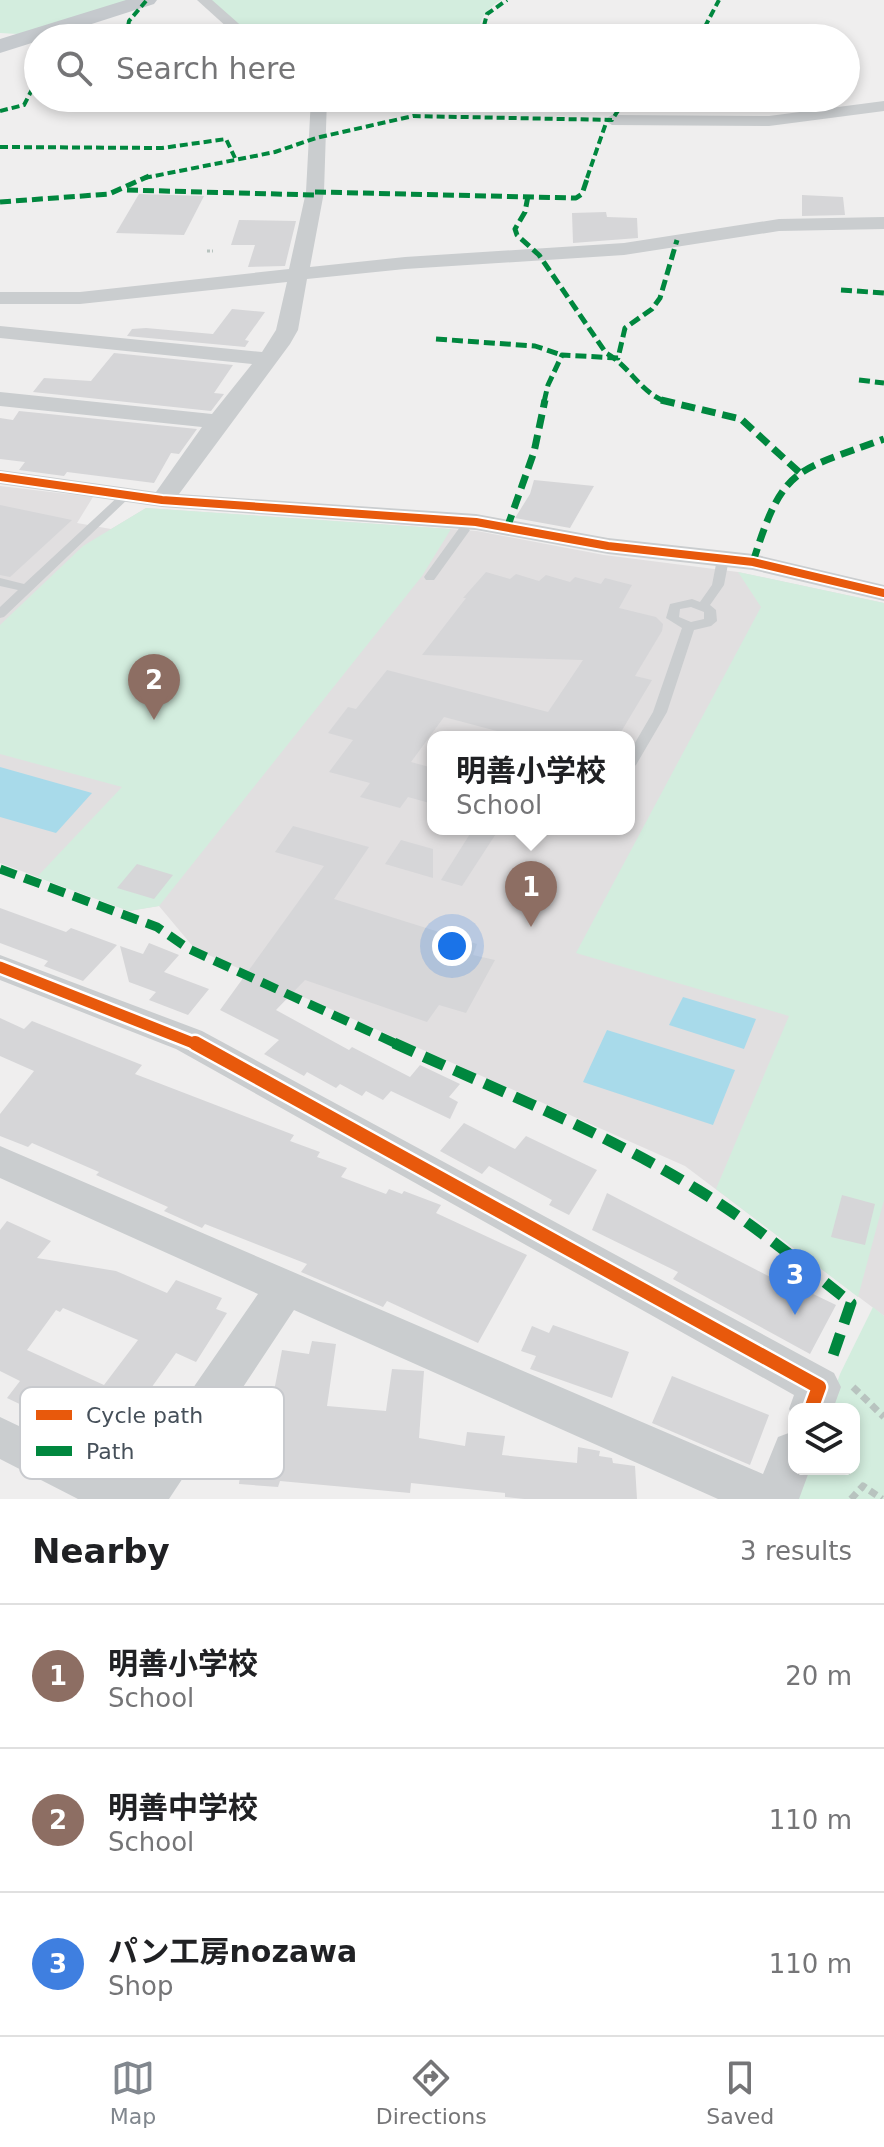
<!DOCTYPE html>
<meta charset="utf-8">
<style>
:root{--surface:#fff;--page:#f6f6f6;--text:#202124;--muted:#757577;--line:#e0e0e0;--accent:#81878e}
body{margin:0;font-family:"DejaVu Sans","Noto Sans JP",sans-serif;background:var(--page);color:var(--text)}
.controls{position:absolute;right:24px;bottom:24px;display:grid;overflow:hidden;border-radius:16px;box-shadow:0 4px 12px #0003}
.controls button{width:72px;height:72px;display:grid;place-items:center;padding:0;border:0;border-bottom:2px solid var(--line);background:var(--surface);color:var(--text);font:40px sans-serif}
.you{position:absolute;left:452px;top:946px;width:28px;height:28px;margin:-20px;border:6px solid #fff;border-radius:50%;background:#1a73e8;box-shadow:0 0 0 12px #1a73e833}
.badge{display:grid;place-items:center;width:52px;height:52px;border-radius:50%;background:var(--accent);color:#fff;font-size:26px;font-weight:700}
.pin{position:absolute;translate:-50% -66px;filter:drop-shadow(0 2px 4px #0008)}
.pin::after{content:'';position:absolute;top:42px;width:28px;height:24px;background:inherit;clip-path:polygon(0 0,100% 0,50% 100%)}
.popup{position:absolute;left:427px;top:731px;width:208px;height:104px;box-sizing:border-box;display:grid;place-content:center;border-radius:16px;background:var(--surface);filter:drop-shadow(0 2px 6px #0005);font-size:26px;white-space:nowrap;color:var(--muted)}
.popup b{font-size:30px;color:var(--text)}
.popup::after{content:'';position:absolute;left:50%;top:100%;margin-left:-16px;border:16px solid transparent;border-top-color:var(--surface)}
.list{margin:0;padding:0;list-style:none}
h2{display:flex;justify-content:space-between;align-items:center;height:104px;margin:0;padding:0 32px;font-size:34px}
h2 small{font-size:26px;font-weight:400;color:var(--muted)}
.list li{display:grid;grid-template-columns:52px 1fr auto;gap:24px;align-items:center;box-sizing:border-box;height:144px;padding:0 32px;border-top:2px solid var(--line)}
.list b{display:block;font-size:30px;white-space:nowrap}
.list p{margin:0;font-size:26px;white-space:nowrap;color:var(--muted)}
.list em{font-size:26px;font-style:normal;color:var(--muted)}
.icon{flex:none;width:44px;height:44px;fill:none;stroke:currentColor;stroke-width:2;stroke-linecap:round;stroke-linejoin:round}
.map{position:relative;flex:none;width:884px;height:1499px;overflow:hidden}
.search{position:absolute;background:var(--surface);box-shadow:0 4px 12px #0003;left:24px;right:24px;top:24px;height:88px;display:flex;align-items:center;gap:20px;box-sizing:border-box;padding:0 28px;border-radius:44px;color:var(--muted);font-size:30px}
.sheet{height:536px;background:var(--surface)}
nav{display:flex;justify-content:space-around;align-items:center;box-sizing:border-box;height:112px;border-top:2px solid var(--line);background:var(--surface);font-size:22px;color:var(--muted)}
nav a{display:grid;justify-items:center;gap:4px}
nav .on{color:var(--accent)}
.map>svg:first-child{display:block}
.education{fill:#e1dfe0;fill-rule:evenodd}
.green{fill:#d3edde}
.water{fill:#a8daea}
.building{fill:#d6d6d8;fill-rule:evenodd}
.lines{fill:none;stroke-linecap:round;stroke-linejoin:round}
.path-far1{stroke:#b8c3bf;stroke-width:3;stroke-dasharray:3 2;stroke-linecap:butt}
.path{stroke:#b8c3bf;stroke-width:7;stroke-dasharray:8 5;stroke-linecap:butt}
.lane{fill:#cacdcf;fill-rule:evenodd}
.street{fill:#cacdcf;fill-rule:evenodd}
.primary{fill:#c5c9cd;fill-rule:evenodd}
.quiet-far4{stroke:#00873e;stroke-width:4;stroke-dasharray:8 4;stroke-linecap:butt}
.quiet-far3{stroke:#00873e;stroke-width:5;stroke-dasharray:11 5;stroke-linecap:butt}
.quiet-far2{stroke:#00873e;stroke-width:7;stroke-dasharray:14 7;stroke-linecap:butt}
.quiet-far1{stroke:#00873e;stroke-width:9;stroke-dasharray:17 9;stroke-linecap:butt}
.quiet{stroke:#00873e;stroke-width:11;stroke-dasharray:22 11;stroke-linecap:butt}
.cycleway-far2-casing{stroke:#fff;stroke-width:12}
.cycleway-far1-casing{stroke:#fff;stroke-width:16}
.cycleway-casing{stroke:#fff;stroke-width:19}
.cycleway-far2{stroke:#e8590c;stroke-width:8}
.cycleway-far1{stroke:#e8590c;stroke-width:11}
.cycleway{stroke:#e8590c;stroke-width:14}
.key{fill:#fff;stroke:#c8cace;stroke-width:2}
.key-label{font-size:22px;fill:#46505a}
</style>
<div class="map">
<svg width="884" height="1499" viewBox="0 0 884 1499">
<rect width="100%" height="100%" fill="#efeeee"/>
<path class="education" d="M 0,486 L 93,497 L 77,523 L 111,529 L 146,508 L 477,531 L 604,555 L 738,572 L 884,603 L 884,1316 L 685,1166 L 195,949 L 159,906 L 129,911 L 0,863 ZM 433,737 L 629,737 L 629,829 L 433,829 Z"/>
<g class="green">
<polygon points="0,0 137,0 18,34 0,33"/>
<path d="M 210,0 L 502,0 C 487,7 477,22 478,38 L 257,38 L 248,35 Z"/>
<polygon points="146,508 451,529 422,576 159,906 129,911 37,877 122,787 0,754 0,625 83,546"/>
<polygon points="738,572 884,603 884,1200 858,1297 716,1189 789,1016 576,953 761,607"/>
<polygon points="873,1307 884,1316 884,1499 798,1499 806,1469 854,1469 854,1409 828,1409 840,1374"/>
</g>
<g class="water">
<polygon points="0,767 92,793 56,833 0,817"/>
<polygon points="683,997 756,1019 744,1049 669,1025"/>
<polygon points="607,1030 735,1070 713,1125 583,1082"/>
</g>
<g class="building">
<polygon points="139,194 204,196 184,235 116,233"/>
<polygon points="802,195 843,197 845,215 802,216"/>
<polygon points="606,212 607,217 637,218 638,238 573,243 572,213"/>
<polygon points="239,220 296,221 285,266 248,267 255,245 231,245"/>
<polygon points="232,309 265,312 245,340 249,341 245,347 127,336 132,329 146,328 213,334"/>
<polygon points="114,353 233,365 214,393 224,394 211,411 33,392 44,378 91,381"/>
<polygon points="19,411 197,429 179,454 171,453 154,483 67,472 64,476 19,470 25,462 0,459 0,418 13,420"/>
<polygon points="534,480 594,486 570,528 515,518 530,494"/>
<polygon points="0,505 72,520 10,577 0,575"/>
<polygon points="486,572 510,579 516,574 539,581 546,575 570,582 575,577 601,584 605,578 632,585 619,608 656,617 663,624 662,631 635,676 652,680 618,737 519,737 444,717 411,762 433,768 433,804 408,797 400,808 360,797 370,783 329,772 353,740 328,733 348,707 356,709 387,670 548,712 583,660 422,655 466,598 463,598"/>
<polygon points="293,826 369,847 334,899 477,944 473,955 495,960 466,1013 439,1005 427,1022 305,980 276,1010 349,1050 352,1047 410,1077 420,1065 460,1084 449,1097 458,1102 450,1119 391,1091 383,1100 366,1091 362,1096 340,1084 336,1088 307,1072 304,1076 264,1054 279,1040 220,1010 324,866 275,852"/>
<polygon points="473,829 499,829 462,886 441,880"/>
<polygon points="401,840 433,849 433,878 385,864"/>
<polygon points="137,864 173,875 154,899 117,888"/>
<polygon points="0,908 66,932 71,928 117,945 83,981 44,966 48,961 0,943"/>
<polygon points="149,943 179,955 164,972 209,989 188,1015 149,1000 156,992 129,982 120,946 143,954"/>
<polygon points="0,1018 24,1029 32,1021 142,1065 135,1074 294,1135 290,1141 320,1152 317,1157 347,1168 341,1177 386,1194 389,1189 402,1194 404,1191 441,1205 436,1213 527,1255 478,1343 387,1301 383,1307 301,1272 307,1264 205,1224 202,1228 164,1211 168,1207 96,1175 99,1172 32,1143 28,1147 0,1136 0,1114 34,1071 0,1056"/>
<polygon points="464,1123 515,1149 526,1136 597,1170 569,1215 549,1205 552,1200 489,1166 482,1174 440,1151"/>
<polygon points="607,1193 780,1282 782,1279 836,1305 810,1354 673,1279 678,1272 592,1230"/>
<polygon points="842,1195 875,1204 865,1245 831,1237"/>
<path d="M 7,1221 L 51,1241 L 37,1258 L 116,1271 L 167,1293 L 176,1280 L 222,1298 L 216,1309 L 227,1313 L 196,1362 L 176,1353 L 105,1453 L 68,1433 L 72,1429 L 7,1398 L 20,1381 L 0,1371 L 0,1230 ZM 63,1308 L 138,1340 L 104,1385 L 27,1350 L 56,1310 L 60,1312 Z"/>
<polygon points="553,1325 629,1352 612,1398 530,1369 536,1356 521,1351 532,1326 549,1333"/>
<polygon points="312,1341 336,1344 327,1406 386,1411 392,1369 424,1371 419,1438 465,1446 467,1432 505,1436 502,1455 577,1463 578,1447 600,1451 599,1456 612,1458 613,1463 635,1466 637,1499 524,1499 505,1497 505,1493 411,1483 410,1493 280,1481 278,1487 239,1484 240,1476 231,1473 241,1438 250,1439 252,1431 266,1432 282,1350 309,1354"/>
<polygon points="672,1376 769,1415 750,1465 652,1423"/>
</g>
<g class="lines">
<polyline class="path-far1" points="207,251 213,251"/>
<g class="path">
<polyline points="853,1387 884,1417"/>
<polyline points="851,1499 863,1486 882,1499"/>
</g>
<g class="lane">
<polygon points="126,492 132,495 130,497 4,617 0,618 0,607 18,590 0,586 0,578 24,584 122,493"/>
<polygon points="464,526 470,530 434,580 426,580 424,577 426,574 460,527"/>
<path d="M 723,555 L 729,559 L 724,585 L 710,605 L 716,610 L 717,621 L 711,626 L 694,630 L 667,712 L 636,765 L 629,769 L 629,753 L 653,712 L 682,628 L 666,618 L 670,604 L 692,599 L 700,602 L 712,585 L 717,559 ZM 691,607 L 704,612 L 704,619 L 691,622 L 679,617 L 680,609 Z"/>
<path d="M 584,829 L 599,829 C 596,835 592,835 586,833 Z"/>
</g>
<g class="street">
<polygon points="197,0 212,0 255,38 239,38"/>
<polygon points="311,98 327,98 324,192 310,267 405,257 624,243 779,219 884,217 884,229 779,231 624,255 405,269 307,279 298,330 290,344 179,494 476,514 608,538 753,554 884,585 884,601 753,570 608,554 476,530 162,507 0,484 0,470 156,492 202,427 0,406 0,392 212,414 252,364 0,338 0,326 262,352 276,330 287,282 80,304 0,304 0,292 80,292 289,269 306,192"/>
<polygon points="884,101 884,111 769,126 612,125 604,120 612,115 769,116"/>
<polygon points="0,955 202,1031 834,1373 841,1387 833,1409 794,1409 794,1420 789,1409 794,1395 176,1049 0,980"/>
<polygon points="0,1146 763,1474 778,1437 794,1431 794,1469 810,1469 799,1499 718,1499 294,1310 169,1499 78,1499 0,1459 0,1417 130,1479 258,1294 0,1178"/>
</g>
<polygon class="primary" points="126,0 157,0 154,4 48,38 38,38 38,41 0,53 0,39"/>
<g class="quiet-far4">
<polyline points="126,38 129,21 146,1"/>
<polyline points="481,38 487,14 507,0"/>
<polyline points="699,38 719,0"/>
<polyline points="0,111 24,105 38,78"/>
<polyline points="0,147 162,148 226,139 235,158"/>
<polyline points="144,178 275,152 316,138 413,116 612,120 626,98"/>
<polyline points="587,178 607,120"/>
</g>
<g class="quiet-far3">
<polyline points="127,190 314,195"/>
<polyline points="315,192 576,198 582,194 588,176"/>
<path d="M 528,196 L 525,212 L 515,229 L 517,235 L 539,255 L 606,353 C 630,366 640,393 667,402"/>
<polyline points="0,202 109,194 149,176"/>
<polyline points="841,290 884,293"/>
<polyline points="436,339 535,346 562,355"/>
<polyline points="859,380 884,383"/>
<polyline points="544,402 548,385 562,355 618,358 625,328 652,309 660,298 677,240"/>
</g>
<g class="quiet-far2">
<polyline points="661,400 741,419 800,473"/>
<polyline points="507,528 534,452 545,400"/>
<path d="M 753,562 C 783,466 794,472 884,439"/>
</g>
<polyline class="quiet-far1" points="0,869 157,927 189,949 399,1045"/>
<path class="quiet" d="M 394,1043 C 496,1090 603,1131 698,1190 C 752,1223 802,1264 851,1303 L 830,1364"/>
<defs>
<polyline id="cycleway-far2" points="0,477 162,500 476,522 608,546 753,562 884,593"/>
<polyline id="cycleway-far1" points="0,967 198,1045"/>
<polyline id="cycleway" points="195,1043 819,1387 811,1409"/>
</defs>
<use href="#cycleway-far2" class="cycleway-far2-casing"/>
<use href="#cycleway-far1" class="cycleway-far1-casing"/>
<use href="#cycleway" class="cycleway-casing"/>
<use href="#cycleway-far2" class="cycleway-far2"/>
<use href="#cycleway-far1" class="cycleway-far1"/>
<use href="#cycleway" class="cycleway"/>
</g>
<rect x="20" y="1387" width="264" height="92" rx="12" class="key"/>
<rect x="36" y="1410" width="36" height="10" fill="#e8590c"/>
<rect x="36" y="1446" width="36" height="10" fill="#00873e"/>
<g class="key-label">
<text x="86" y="1423">Cycle path</text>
<text x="86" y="1459">Path</text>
</g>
</svg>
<div class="controls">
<button><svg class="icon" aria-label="layers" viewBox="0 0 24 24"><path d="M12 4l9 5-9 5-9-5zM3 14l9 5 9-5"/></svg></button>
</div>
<div class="you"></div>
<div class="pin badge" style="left:531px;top:927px;background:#8d6e63">1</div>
<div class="popup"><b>明善小学校</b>School</div>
<div class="pin badge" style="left:154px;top:720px;background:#8d6e63">2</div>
<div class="pin badge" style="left:795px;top:1315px;background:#3f7fe0">3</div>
<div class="search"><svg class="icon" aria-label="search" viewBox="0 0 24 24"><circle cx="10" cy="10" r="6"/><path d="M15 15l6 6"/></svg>Search here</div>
</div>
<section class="sheet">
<h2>Nearby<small>3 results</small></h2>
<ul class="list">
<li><span class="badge" style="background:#8d6e63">1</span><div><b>明善小学校</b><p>School</p></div><em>20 m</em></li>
<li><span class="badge" style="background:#8d6e63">2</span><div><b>明善中学校</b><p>School</p></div><em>110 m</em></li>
<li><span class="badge" style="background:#3f7fe0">3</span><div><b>パン工房nozawa</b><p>Shop</p></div><em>110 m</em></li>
</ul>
</section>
<nav>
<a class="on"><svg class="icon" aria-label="map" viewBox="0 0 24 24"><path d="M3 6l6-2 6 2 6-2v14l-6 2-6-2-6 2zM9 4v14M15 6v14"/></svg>Map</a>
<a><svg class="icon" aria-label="directions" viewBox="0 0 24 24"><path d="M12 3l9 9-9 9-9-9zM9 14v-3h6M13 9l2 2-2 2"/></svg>Directions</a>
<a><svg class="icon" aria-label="saved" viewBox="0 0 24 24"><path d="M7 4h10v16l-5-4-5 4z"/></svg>Saved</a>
</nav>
